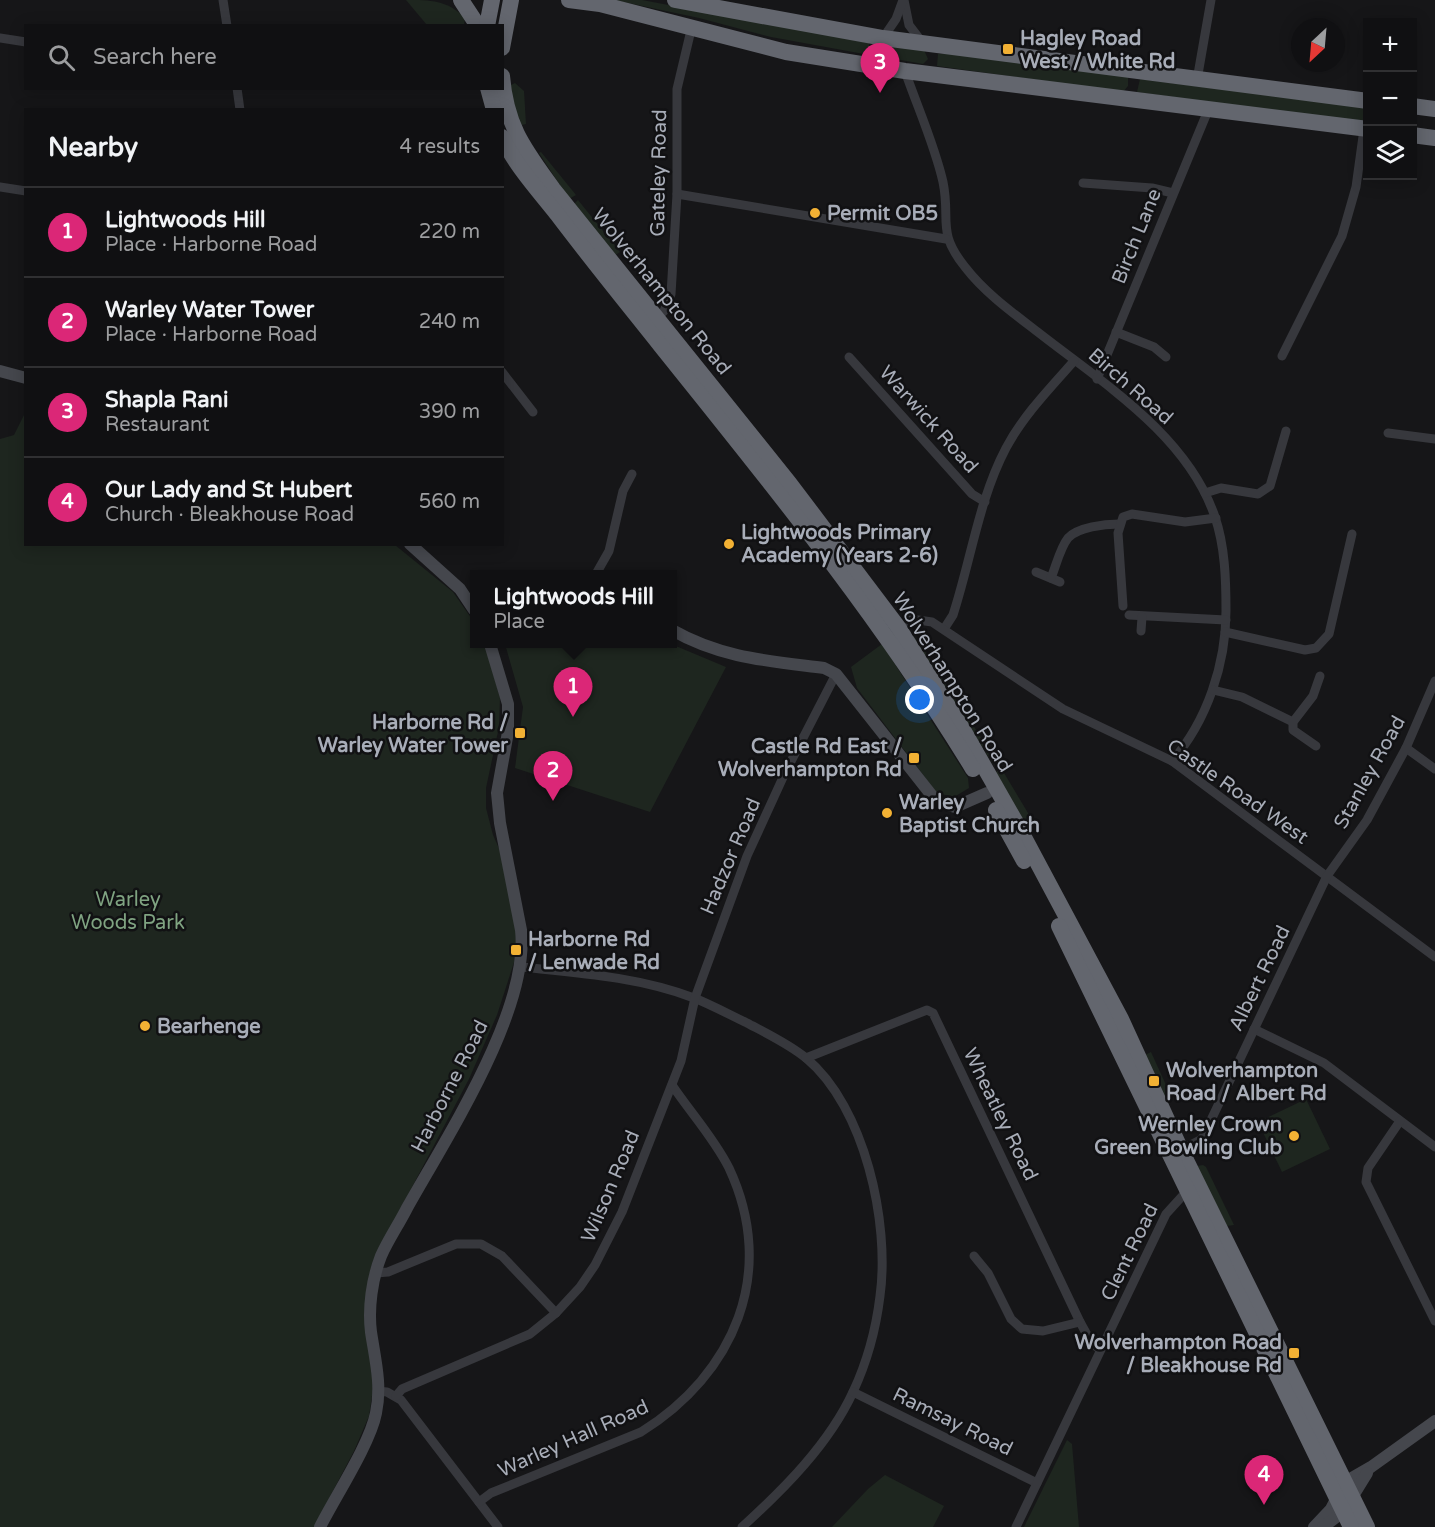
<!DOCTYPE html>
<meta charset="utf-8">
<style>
:root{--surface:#101012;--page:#1e1e20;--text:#f1f3f6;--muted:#9c9d9f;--line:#303032;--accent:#db2777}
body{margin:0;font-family:"Varela Round",sans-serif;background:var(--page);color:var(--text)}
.controls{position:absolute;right:18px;top:18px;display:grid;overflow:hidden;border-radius:0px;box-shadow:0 3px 15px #0003}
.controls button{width:54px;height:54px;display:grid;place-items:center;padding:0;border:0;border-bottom:2px solid var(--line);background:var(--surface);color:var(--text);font:30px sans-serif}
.compass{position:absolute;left:1291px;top:18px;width:54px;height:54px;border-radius:50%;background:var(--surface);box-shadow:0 3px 15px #0003;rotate:206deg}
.you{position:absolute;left:920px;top:700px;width:21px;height:21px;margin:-15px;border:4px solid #fff;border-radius:50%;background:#1a73e8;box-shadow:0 0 0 9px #1a73e833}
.badge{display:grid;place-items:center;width:39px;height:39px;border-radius:50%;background:var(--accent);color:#fff;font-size:20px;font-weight:700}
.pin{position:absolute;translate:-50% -50px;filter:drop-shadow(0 2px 3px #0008)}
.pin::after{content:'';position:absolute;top:32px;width:21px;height:18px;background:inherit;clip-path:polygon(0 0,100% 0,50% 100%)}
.popup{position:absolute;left:470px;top:570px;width:207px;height:78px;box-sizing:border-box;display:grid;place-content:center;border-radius:0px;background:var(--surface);filter:drop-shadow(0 2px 4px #0005);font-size:20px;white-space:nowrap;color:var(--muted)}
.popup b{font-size:22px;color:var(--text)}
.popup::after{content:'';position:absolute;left:50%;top:100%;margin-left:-12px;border:12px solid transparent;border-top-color:var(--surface)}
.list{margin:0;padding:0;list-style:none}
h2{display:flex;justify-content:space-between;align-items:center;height:78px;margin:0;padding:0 24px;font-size:26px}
h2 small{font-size:20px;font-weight:400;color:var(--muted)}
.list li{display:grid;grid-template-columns:39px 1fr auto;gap:18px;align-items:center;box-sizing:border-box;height:90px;padding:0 24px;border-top:2px solid var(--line)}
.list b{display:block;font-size:22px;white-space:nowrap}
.list p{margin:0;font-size:20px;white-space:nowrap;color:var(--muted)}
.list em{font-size:20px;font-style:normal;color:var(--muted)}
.icon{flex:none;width:33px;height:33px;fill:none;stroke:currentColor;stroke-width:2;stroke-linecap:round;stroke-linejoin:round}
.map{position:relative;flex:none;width:1435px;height:1527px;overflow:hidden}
.search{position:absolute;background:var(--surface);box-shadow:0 3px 15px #0003;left:24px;top:24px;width:480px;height:66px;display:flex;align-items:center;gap:15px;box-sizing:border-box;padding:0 21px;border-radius:0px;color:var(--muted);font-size:22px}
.panel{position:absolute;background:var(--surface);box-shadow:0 3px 15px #0003;left:24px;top:108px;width:480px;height:438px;border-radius:0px}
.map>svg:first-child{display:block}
.green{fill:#1e261f}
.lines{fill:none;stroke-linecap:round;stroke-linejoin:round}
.street{stroke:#37383d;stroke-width:9}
.secondary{stroke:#45474d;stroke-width:12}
.highway{stroke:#63666e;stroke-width:16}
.poi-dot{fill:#f2b134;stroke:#111113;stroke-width:2}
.labels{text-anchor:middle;stroke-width:5;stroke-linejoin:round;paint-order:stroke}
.poi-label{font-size:20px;font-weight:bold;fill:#a8adb8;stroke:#111113;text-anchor:start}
.street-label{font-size:20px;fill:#a8adb8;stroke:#111113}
.park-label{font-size:20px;fill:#7fa381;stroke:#111113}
</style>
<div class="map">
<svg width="1435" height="1527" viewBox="0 0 1435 1527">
<rect width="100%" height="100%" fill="#161618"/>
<g class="green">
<path d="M 406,0 C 431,0 447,0 465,18 L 464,25 L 427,25 Z"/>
<polygon points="614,0 642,0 869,43 870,52 864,54 771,37 699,18"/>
<polygon points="889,45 924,50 928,59 923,64 884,57 882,48"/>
<polygon points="938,54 954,54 1128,76 1128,86 1123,92 937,66"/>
<polygon points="1140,79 1367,108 1367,124 1137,92"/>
<polygon points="515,83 524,91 526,124 522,125 516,115 509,86"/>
<polygon points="541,152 576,195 569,199 539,153"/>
<polygon points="578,200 620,252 614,256 574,204"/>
<polygon points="25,413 26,544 395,545 453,592 474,622 474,644 485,644 500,698 499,727 486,788 486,808 493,835 502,855 515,915 517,953 497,1015 469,1079 373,1261 369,1276 373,1389 369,1416 354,1451 314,1527 0,1527 0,439 14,435"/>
<polygon points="909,630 931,660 996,761 993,764"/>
<polygon points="505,644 671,644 726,667 650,812 515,768 523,707"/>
<polygon points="882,644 968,778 969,788 954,797 937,793 857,688 851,667"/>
<polygon points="1001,768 1037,828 1029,830 995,773"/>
<polygon points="1151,1052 1171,1096 1164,1098 1145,1055"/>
<polygon points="1306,1099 1330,1149 1282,1172 1258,1122"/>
<polygon points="1203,1165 1206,1167 1234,1225 1227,1226 1197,1166"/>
<polygon points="1067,1440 1072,1444 1079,1527 1024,1527"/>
<polygon points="885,1475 944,1506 933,1527 832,1527 868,1489"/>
</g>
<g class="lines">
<g class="street">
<polyline points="223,0 227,26"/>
<polyline points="904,0 909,25 922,42"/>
<polyline points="0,38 26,42"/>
<polyline points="883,38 896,19 903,0"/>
<path d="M 905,71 C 917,106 935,146 943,182 C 951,221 936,231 965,267 C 985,293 1013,313 1039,333 C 1103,383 1188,436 1215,517 C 1225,546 1226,580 1226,611 C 1226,664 1207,721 1172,761"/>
<polyline points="1197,80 1211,0"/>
<polyline points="237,88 240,110"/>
<polyline points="1083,183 1152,188 1173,193"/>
<polyline points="0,187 26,191"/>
<polyline points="677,194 946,239"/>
<polyline points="657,318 664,311 671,294 677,194 677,89 692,26"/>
<polyline points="1116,332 1154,347 1166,357"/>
<polyline points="1282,356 1342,236 1356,187 1364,129"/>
<polyline points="849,357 972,494 985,502"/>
<polyline points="502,372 533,412"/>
<polyline points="1097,379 1209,108"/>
<polyline points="1388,433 1435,439"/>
<polyline points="1205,493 1221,488 1258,494 1270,486 1286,431"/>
<polyline points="1036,572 1060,582"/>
<polyline points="596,574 609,551 623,491 632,474"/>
<path d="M 1051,578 C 1056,566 1060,548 1068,538 C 1078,527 1105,524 1119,524"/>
<polyline points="1123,606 1118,533 1123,517 1132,514 1185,522 1216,518"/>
<polyline points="1129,615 1226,620"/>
<path d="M 944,629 L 953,615 C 971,560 979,499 1006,448 C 1023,416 1050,388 1074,361"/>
<polyline points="895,630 911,619 932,622 1063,709 1172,761 1435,957"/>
<polyline points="1141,631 1142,617"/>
<polyline points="1225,632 1305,650 1316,648 1329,634 1352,534"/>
<polyline points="1213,690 1242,697 1293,722"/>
<polyline points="1316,746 1293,730 1293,722 1313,696 1320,676"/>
<polyline points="1406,748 1435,769"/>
<path d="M 521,967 C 579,973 639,977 694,998 C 712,1005 730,1015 747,1023 C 766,1033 789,1044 806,1058 C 865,1107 890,1223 880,1296 C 876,1329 867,1362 853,1392 C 829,1444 784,1489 742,1527"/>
<polyline points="1254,1029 1324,1063 1435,1147"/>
<polyline points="806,1058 927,1010 933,1013 1080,1322 1091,1342 1100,1350"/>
<polyline points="1400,1121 1368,1168 1366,1182 1435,1321"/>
<polyline points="1181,1150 1202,1139 1327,876 1367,820 1406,748 1435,681"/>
<polyline points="974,1256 988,1273 1011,1319 1022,1329 1043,1331 1080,1322"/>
<polyline points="376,1273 388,1272 456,1244 481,1244 502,1256 556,1313"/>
<polyline points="377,1391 387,1392 401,1400 498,1527"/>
<polyline points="853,1392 1037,1483"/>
<polyline points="396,1396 402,1389 530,1334 556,1313 580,1287 595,1265 622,1212 681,1061 695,998 747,856 785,773 836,674"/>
<path d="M 479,1502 L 491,1493 L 641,1432 C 734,1374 778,1273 729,1168 C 714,1138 690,1112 672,1085"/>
<polyline points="1016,1527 1166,1214 1186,1192"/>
</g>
<g class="secondary">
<polyline points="0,371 26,378"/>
<polyline points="410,544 460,589 474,610"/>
<path d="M 672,630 C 721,658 769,661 824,668 L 836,674 L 937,802 L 955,807 L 987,793"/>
<path d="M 320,1527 C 335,1497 370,1444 376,1413 C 382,1385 375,1359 371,1332 C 368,1308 372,1279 381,1256 C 388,1240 399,1224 407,1208 C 446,1138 530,1010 521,930 L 500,823 L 497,793 L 508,732 L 508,704 L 490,644"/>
<polyline points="1314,1527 1331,1509 1345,1482 1371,1467 1435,1421"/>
<polyline points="1323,1527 1343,1512 1367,1473"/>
</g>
<g class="highway">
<polyline points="461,0 478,26"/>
<polyline points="569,0 600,4 786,52 905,71 1368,129"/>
<polyline points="675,0 883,38 1368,101"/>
<polyline points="487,26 492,0"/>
<polyline points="502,48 511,0"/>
<path d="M 502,76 C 506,127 525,150 553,189 L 790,484 L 898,627 L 962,728 L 1018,826 L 1121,1019 L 1181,1150 L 1367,1527"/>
<polyline points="488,88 494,110"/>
<polyline points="1412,106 1435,109"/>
<polyline points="1412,135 1435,138"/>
<path d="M 502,137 C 515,165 538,190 557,214 C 591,259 626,302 661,346 C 771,483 882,619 973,769"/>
<polyline points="996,810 1024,861"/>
<polyline points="1059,926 1351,1527"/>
</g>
</g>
<g class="poi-dot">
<rect x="1002" y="43" width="12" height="12" rx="3"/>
<circle cx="815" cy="213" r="6"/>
<circle cx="729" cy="544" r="6"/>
<rect x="514" y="727" width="12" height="12" rx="3"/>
<rect x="908" y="752" width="12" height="12" rx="3"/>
<circle cx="887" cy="813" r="6"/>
<rect x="510" y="944" width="12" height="12" rx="3"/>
<circle cx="145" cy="1026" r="6"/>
<rect x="1148" y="1075" width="12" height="12" rx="3"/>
<circle cx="1294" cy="1136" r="6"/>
<rect x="1288" y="1347" width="12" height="12" rx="3"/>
</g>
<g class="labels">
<g class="poi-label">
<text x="1020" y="45">Hagley Road<tspan x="1020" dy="23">West / White Rd</tspan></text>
<text x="827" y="220">Permit OB5</text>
<text x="741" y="539">Lightwoods Primary<tspan x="741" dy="23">Academy (Years 2-6)</tspan></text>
<text x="508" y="729" text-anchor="end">Harborne Rd /<tspan x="508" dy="23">Warley Water Tower</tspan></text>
<text x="902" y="753" text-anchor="end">Castle Rd East /<tspan x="902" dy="23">Wolverhampton Rd</tspan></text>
<text x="899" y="809">Warley<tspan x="899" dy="23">Baptist Church</tspan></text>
<text x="528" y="946">Harborne Rd<tspan x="528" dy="23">/ Lenwade Rd</tspan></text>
<text x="157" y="1033">Bearhenge</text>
<text x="1166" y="1077">Wolverhampton<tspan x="1166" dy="23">Road / Albert Rd</tspan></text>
<text x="1282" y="1131" text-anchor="end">Wernley Crown<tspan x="1282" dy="23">Green Bowling Club</tspan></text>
<text x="1282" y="1349" text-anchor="end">Wolverhampton Road<tspan x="1282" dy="23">/ Bleakhouse Rd</tspan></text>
</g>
<g class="street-label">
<text transform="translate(658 173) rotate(-89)" y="7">Gateley Road</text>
<text transform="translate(1136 236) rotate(-68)" y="7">Birch Lane</text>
<text transform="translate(662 291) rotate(51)" y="7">Wolverhampton Road</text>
<text transform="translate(1131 386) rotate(41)" y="7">Birch Road</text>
<text transform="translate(929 419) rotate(48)" y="7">Warwick Road</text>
<text transform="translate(953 682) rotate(58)" y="7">Wolverhampton Road</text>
<text transform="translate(1369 772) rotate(-61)" y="7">Stanley Road</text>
<text transform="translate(1238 791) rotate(35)" y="7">Castle Road West</text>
<text transform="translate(730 856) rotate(-67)" y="7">Hadzor Road</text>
<text transform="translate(1259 978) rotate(-64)" y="7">Albert Road</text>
<text transform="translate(449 1086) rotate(-63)" y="7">Harborne Road</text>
<text transform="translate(1001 1114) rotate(64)" y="7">Wheatley Road</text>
<text transform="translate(610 1186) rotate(-67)" y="7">Wilson Road</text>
<text transform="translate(1129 1252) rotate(-64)" y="7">Clent Road</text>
<text transform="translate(953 1421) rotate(26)" y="7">Ramsay Road</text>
<text transform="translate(573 1438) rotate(-24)" y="7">Warley Hall Road</text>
</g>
<g class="park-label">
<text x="128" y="906">Warley<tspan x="128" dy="23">Woods Park</tspan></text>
</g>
</g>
</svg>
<div class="controls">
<button>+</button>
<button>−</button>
<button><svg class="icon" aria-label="layers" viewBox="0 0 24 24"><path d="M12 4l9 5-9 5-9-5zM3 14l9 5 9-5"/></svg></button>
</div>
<svg class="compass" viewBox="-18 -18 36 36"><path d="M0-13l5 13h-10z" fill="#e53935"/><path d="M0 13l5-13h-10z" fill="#9c9d9f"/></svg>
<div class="you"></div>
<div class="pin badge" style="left:573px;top:717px">1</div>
<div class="popup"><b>Lightwoods Hill</b>Place</div>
<div class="pin badge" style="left:553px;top:801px">2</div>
<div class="pin badge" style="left:880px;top:93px">3</div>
<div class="pin badge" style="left:1264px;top:1505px">4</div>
<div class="search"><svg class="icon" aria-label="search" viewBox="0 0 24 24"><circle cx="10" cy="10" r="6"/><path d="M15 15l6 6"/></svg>Search here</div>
<section class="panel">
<h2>Nearby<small>4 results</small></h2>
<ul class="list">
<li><span class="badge">1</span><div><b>Lightwoods Hill</b><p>Place · Harborne Road</p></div><em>220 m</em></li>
<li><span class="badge">2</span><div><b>Warley Water Tower</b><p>Place · Harborne Road</p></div><em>240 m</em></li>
<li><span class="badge">3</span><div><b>Shapla Rani</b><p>Restaurant</p></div><em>390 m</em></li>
<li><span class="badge">4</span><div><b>Our Lady and St Hubert</b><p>Church · Bleakhouse Road</p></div><em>560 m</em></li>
</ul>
</section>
</div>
